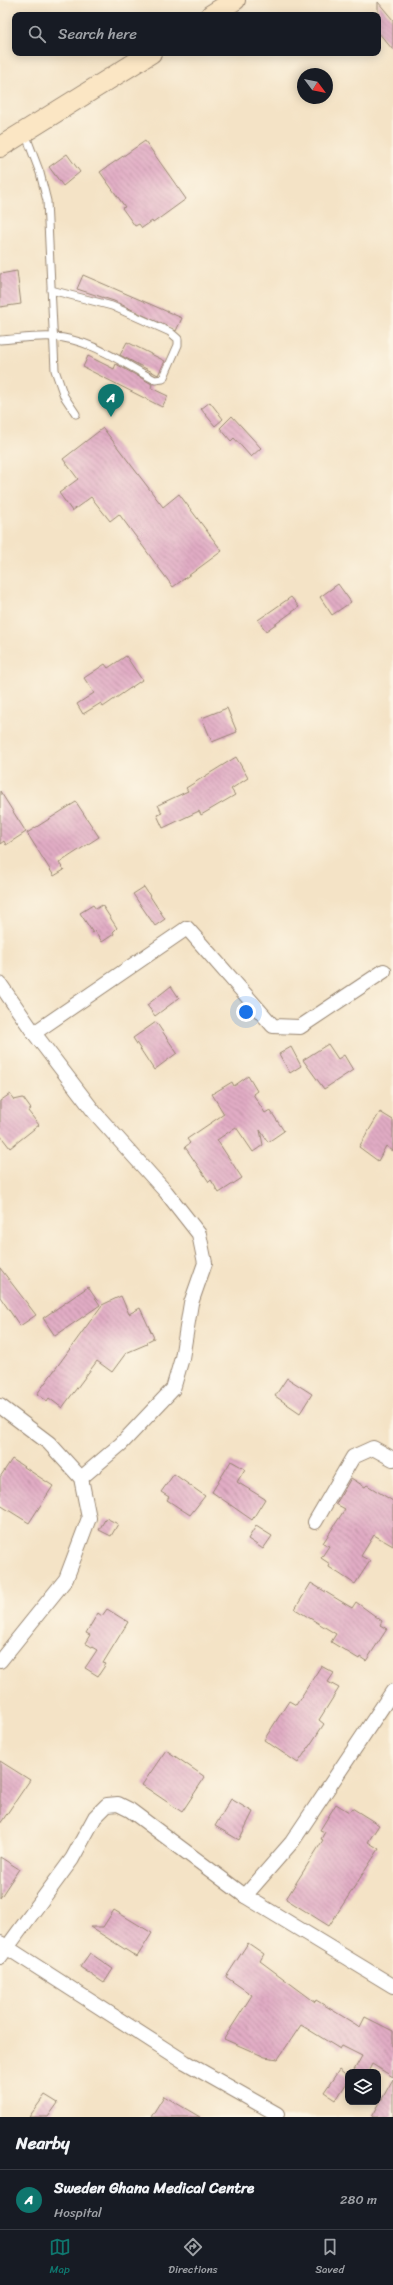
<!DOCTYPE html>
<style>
:root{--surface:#171b24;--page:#242831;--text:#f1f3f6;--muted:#9ea1a6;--line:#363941;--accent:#0f766e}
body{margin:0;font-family:Sriracha,sans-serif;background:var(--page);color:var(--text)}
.controls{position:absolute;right:12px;bottom:12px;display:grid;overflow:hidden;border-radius:8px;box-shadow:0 2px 10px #0003}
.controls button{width:36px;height:36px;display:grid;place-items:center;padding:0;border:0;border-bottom:1px solid var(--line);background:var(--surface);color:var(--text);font:20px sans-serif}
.compass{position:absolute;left:297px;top:68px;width:36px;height:36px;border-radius:50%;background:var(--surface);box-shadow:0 2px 10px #0003;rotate:122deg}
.you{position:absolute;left:246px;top:1012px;width:14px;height:14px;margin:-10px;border:3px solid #fff;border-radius:50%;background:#1a73e8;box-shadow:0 0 0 6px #1a73e833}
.badge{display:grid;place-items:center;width:26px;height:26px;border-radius:50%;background:var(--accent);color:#fff;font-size:13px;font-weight:700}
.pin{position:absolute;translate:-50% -33px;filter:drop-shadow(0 1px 2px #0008)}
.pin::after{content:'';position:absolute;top:21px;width:14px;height:12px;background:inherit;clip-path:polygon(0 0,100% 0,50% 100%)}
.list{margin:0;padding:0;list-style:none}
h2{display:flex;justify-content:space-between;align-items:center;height:52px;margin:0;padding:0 16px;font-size:17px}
h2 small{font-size:13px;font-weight:400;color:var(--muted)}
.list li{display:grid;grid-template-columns:26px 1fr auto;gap:12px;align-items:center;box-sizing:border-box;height:60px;padding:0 16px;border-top:1px solid var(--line)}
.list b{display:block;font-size:15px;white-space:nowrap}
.list p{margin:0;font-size:13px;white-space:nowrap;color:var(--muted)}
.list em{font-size:13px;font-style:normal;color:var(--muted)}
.icon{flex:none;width:22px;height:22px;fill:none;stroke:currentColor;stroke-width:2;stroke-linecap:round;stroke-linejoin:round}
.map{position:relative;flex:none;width:393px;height:2117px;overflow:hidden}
.search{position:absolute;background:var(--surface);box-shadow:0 2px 10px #0003;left:12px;right:12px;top:12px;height:44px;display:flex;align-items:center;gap:10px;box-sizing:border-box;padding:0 14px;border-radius:8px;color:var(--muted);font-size:15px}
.sheet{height:112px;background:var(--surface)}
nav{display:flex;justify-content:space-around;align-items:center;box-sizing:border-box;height:56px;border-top:1px solid var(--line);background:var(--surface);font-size:11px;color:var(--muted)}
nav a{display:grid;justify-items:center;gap:2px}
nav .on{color:var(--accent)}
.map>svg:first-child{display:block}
.building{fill:url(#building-back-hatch)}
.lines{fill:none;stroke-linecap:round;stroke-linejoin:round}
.lane-casing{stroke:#988672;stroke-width:9}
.street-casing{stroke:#988672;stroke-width:16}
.secondary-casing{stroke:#988672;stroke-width:22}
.lane{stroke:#fff;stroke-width:7}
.street{stroke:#fff;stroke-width:14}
.secondary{stroke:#fbe6c4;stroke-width:20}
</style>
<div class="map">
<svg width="393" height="2117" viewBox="0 0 393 2117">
<defs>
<pattern id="building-back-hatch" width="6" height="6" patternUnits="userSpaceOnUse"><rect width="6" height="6" fill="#e1acc5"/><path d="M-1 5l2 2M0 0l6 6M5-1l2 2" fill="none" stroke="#b88c9f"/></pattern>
</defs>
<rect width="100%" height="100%" fill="#fcf5e5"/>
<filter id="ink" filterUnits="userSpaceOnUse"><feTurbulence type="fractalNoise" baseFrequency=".025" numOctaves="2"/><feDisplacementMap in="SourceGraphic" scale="8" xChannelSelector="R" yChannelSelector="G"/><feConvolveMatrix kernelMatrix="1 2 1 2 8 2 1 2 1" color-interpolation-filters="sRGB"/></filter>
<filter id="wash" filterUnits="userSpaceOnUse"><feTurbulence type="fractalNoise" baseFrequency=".012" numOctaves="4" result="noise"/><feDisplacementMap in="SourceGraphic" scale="16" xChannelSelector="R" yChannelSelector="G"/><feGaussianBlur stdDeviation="0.9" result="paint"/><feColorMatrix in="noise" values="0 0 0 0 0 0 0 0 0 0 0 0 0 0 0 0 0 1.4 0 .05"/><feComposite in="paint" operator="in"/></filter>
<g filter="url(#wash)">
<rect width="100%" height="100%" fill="#f4e3c6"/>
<g id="blocks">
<g class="building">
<polygon points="378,2 393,20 393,50 378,32"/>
<polygon points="145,141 186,199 153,223 152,221 142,228 139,224 135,226 122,208 125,207 100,172"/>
<polygon points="67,154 80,172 63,186 49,167"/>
<polygon points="17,271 21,304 0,307 0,274"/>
<polygon points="83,275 182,318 176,331 114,301 77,289"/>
<polygon points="127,342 165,361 158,375 120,355"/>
<polygon points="88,356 114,369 116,364 152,384 151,388 168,396 162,407 83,367"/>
<polygon points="210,402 223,419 215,426 201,409"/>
<polygon points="232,416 261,448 251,457 234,438 231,441 220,428"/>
<polygon points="103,428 163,507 179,494 222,551 173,587 119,514 110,521 91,497 72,511 59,493 78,479 63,459"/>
<polygon points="338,584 351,602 332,615 320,597"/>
<polygon points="291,597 299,607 266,631 258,620"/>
<polygon points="126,656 142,680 103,707 101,703 83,714 77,704 94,693 84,678 105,664 108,668"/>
<polygon points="227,708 237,732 212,742 202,718"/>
<polygon points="236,757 248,778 231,789 235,795 201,815 199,811 163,828 157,815 162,813 158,805 188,791 186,788"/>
<polygon points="0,791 26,832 6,845 4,841 0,844"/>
<polygon points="76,802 99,837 59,863 64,870 54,876 27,833"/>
<polygon points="144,887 165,919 155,926 133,894"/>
<polygon points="93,905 96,909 102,905 117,928 113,932 114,934 102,942 95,931 93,933 80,913"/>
<polygon points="171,986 179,998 155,1016 147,1005"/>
<polygon points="156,1022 177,1053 154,1070 133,1038"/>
<polygon points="328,1044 338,1059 344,1055 353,1070 324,1089 303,1060"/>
<polygon points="291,1047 301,1066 290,1073 279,1054"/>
<polygon points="248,1076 257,1091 253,1094 265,1113 270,1110 284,1131 268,1142 260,1130 263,1145 253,1152 236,1127 217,1140 242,1178 219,1193 211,1180 209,1182 185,1147 190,1143 187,1139 224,1114 212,1094 232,1082 234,1086"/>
<polygon points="10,1094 14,1100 23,1098 31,1109 28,1111 39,1125 10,1148 0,1135 0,1101"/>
<polygon points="380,1112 393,1120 393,1151 386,1146 378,1161 359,1147"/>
<polygon points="0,1268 36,1315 20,1326 0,1297"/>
<polygon points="88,1287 100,1305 55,1336 43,1318"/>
<polygon points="121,1296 129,1314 140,1308 154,1338 146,1342 147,1344 126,1353 112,1372 97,1361 62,1408 49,1398 47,1401 37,1394 102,1305"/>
<polygon points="287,1378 312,1394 300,1413 275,1396"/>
<polygon points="12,1459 53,1486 29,1523 0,1505 0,1477"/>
<polygon points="231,1461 245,1469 237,1482 265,1499 252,1520 212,1492"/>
<polygon points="174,1474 205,1496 190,1515 167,1500 169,1497 161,1492"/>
<polygon points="351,1478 365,1487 367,1485 393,1501 393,1546 374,1535 361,1556 370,1561 355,1584 329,1567 330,1564 321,1558 329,1546 323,1543 345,1509 336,1504"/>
<polygon points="106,1518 118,1524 111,1536 99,1530"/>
<polygon points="256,1526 272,1536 263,1549 248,1539"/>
<polygon points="311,1583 352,1608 356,1602 382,1621 380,1625 387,1629 366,1661 360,1657 359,1659 331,1642 336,1634 295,1609"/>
<polygon points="107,1609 128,1622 103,1663 106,1664 98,1676 85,1668 97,1650 85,1643 90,1635 86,1633 98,1613 102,1616"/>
<polygon points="321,1666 334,1673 328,1682 339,1688 319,1720 324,1724 298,1763 264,1740 289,1701 296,1705"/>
<polygon points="166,1750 205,1777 182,1812 142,1785"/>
<polygon points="0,1761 30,1780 0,1824"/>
<polygon points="231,1799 253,1812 239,1840 215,1826"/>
<polygon points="336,1804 349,1812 352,1808 379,1825 368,1842 379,1849 329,1926 286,1899 323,1840 321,1839 325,1832 320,1830"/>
<polygon points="0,1857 19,1869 0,1898"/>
<polygon points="114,1910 152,1933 137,1957 90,1927 103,1927"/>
<polygon points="248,1943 264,1954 260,1961 315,2002 316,2000 360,2027 365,2017 393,2031 393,2077 372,2064 368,2072 353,2072 362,2056 342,2046 340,2049 301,2025 278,2059 265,2057 224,2039 252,1995 226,1977"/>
<polygon points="90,1953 113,1969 104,1983 80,1967"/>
<polygon points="339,2070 348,2077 348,2081 336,2100 324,2092"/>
<polygon points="393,2079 393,2117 372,2117"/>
<polygon points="45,2095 58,2103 48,2117 29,2117"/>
<polygon points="164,2096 200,2117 151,2117"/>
</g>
</g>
</g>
<g filter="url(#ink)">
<use href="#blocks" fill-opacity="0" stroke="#988672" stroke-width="1"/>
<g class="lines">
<defs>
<g id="lane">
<polyline points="25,133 40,173 47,201 55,370 64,396 76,414"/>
<path d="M 0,340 C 17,339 35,336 53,337 C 89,338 124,364 155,380 L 163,379 L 178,345 L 178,339 L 170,332 L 112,306 L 51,290"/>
</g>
<g id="street">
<polyline points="0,984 34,1033 95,1113 166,1192 199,1234 205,1263 191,1303 182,1358 173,1389 121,1444 81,1478"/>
<polyline points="34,1033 187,928 273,1026 300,1027 384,971"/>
<polyline points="0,1406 49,1443 81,1478 89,1518 66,1579 0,1661"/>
<polyline points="315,1522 353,1457 373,1448 393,1459"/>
<polyline points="245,1896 292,1842 393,1691"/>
<polyline points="0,1943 185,2062 277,2114 275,2117"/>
<polyline points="0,1957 72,1859 95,1817 107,1805 118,1804 130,1810 245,1896 393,1986"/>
</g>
<g id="secondary">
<polyline points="211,15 235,0"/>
<polyline points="0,147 151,53"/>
</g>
</defs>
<use href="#lane" class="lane-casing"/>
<use href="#street" class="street-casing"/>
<use href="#secondary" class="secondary-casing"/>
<use href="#lane" class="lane"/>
<use href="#street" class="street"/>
<use href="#secondary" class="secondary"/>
</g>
</g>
</svg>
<div class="controls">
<button><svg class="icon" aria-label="layers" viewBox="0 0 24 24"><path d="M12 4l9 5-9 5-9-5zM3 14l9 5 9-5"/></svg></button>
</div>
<svg class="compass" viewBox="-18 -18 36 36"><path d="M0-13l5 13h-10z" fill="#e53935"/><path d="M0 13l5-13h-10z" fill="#9ea1a6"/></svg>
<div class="you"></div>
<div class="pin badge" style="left:111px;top:417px">A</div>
<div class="search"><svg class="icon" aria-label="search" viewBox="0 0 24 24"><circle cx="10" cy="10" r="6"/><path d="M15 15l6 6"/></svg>Search here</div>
</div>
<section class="sheet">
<h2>Nearby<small></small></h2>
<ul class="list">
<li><span class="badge">A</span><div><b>Sweden Ghana Medical Centre</b><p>Hospital</p></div><em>280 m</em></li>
</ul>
</section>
<nav>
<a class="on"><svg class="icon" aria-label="map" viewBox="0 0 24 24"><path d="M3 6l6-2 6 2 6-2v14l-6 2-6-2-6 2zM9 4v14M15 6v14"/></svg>Map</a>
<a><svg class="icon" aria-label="directions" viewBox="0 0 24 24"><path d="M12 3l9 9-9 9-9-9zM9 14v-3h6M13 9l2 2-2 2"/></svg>Directions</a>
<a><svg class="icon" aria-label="saved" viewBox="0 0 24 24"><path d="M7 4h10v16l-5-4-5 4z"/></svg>Saved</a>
</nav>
